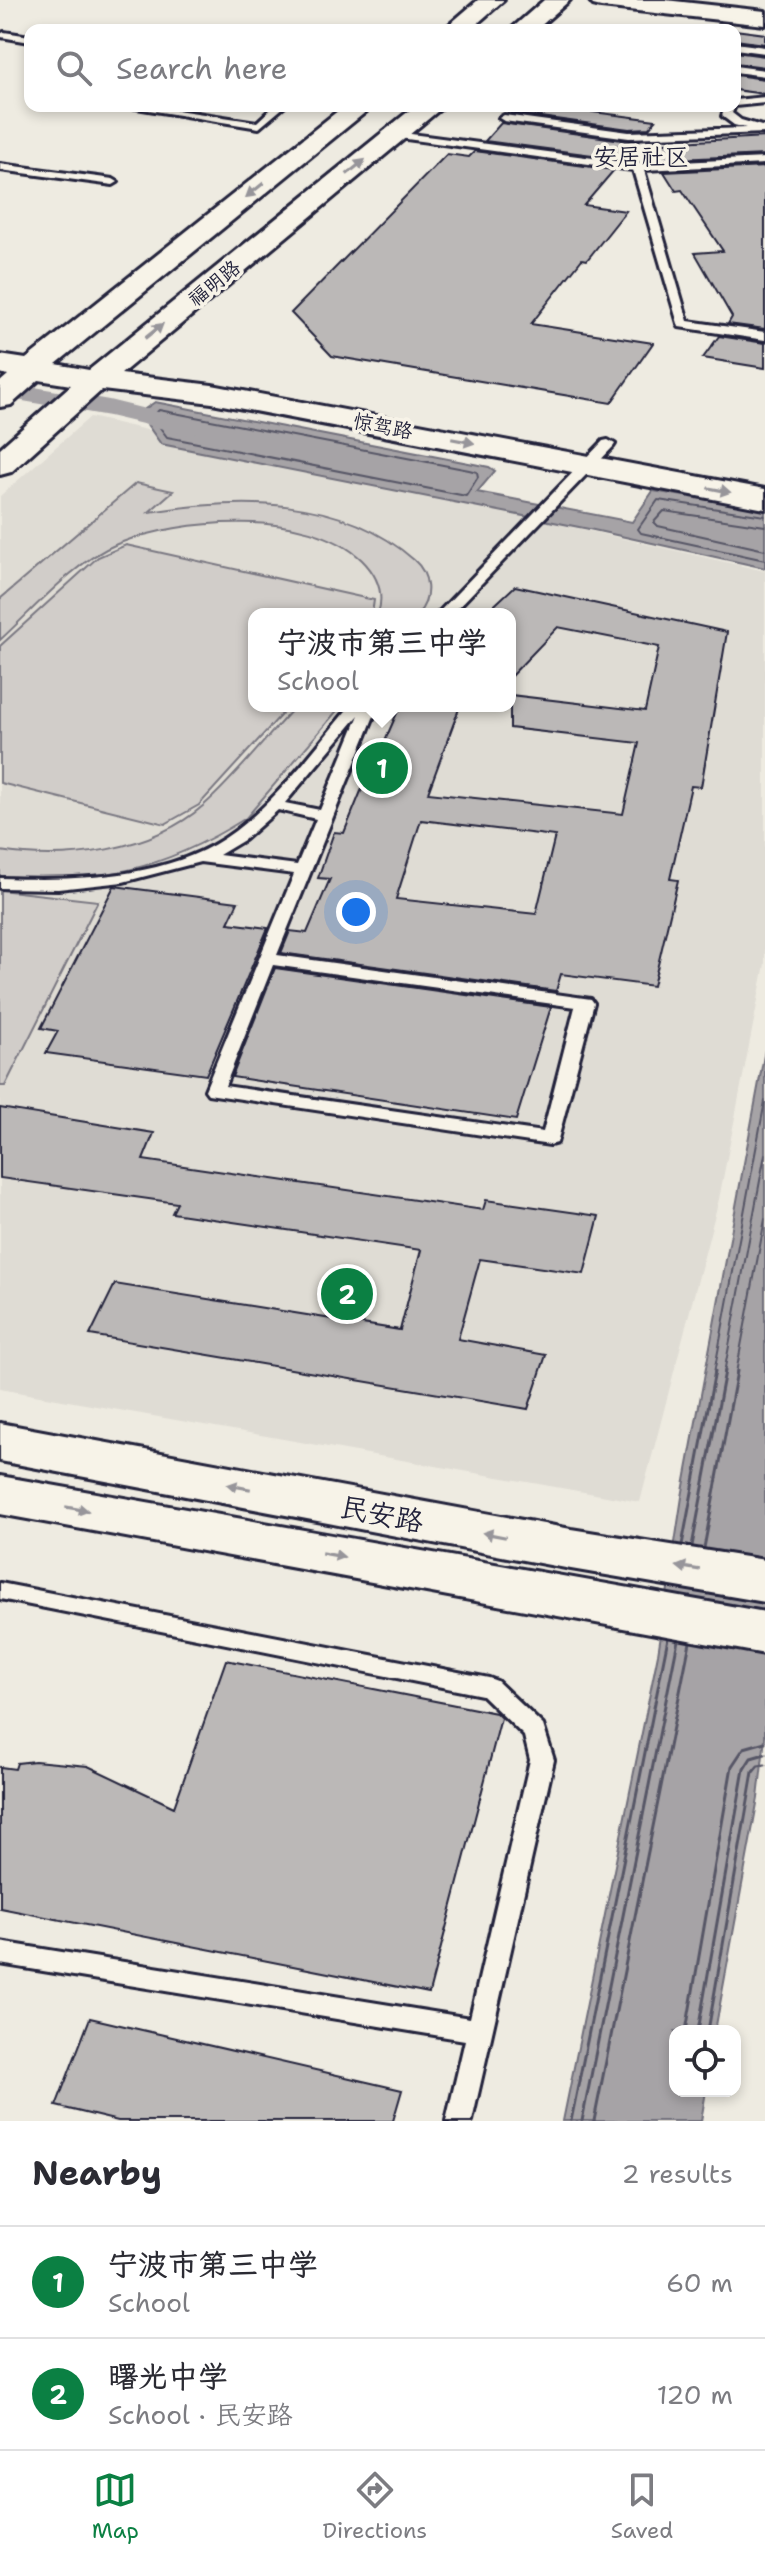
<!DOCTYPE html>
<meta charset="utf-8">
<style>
:root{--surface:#fff;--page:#f2f2f3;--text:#2b2b33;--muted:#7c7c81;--line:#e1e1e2;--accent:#0b8043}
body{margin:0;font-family:"Shantell Sans","LXGW WenKai TC",sans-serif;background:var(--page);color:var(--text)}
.controls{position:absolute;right:24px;bottom:24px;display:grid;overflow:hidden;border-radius:16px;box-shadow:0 4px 12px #0003}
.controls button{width:72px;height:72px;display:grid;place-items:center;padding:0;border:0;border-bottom:2px solid var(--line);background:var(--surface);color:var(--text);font:40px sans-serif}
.you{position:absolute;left:356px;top:912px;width:28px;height:28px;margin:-20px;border:6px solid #fff;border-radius:50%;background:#1a73e8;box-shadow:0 0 0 12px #1a73e833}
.badge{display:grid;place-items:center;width:52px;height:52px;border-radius:50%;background:var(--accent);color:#fff;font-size:26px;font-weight:700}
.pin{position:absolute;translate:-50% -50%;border:4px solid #fff;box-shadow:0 2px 8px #0006}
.popup{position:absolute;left:248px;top:608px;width:268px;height:104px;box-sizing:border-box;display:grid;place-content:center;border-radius:16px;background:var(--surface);filter:drop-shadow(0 2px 6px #0005);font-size:26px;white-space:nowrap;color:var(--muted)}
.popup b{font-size:30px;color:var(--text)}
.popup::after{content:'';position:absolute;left:50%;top:100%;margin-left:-16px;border:16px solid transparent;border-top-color:var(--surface)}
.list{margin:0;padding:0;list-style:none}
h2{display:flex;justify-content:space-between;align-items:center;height:104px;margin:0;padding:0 32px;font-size:34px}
h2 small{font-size:26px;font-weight:400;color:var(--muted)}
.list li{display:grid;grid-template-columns:52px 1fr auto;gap:24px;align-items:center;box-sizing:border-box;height:112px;padding:0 32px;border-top:2px solid var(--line)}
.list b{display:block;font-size:30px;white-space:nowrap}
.list p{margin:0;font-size:26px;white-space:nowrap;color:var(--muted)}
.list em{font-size:26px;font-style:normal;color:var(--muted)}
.icon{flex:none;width:44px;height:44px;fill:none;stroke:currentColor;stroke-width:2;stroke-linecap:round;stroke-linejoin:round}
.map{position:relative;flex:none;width:765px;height:2121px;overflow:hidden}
.search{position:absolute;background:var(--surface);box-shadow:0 4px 12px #0003;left:24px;right:24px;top:24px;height:88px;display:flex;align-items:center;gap:20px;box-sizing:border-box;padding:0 28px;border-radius:16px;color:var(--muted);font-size:30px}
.sheet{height:328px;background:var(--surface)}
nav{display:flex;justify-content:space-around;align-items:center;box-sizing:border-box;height:112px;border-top:2px solid var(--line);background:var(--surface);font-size:22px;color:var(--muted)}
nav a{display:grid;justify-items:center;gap:4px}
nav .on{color:var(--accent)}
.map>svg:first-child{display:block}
.built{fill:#dfdcd4;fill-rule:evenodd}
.green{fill:#d1cdc9;stroke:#7a7882;stroke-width:2}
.water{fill:#a6a3a6;stroke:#716f7b;stroke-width:2}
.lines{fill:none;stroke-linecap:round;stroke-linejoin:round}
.shore-far1{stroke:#575666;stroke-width:2}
.shore{stroke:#575666;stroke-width:3}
.canal{fill:#a6a3a6;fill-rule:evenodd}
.building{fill:#bbb8b7;stroke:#22223b;stroke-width:2;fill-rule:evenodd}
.lane-casing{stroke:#22223b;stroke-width:6}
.secondary-casing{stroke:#22223b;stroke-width:6}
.primary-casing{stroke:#22223b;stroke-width:6}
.lane{fill:#f7f3e8;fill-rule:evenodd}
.secondary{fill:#f7f3e8;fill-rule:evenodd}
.primary{fill:#f7f3e8;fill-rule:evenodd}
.oneway{fill:#97959a}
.labels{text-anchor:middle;stroke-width:7;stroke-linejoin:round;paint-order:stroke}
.far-street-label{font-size:20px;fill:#22223b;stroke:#f7f3e8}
.far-quarter-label{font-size:24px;fill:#22223b;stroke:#f7f3e8}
.near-street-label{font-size:28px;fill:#22223b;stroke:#f7f3e8}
</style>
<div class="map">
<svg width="765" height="2121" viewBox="0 0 765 2121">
<rect width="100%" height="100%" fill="#eeebe1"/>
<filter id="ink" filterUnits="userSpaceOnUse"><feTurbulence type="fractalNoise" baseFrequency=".0125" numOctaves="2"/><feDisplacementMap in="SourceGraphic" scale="16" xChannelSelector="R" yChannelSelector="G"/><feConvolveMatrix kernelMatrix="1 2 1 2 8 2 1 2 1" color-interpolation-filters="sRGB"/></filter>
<g filter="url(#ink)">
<path class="built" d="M 90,417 L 765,571 L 765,964 L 719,1199 L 640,1502 L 0,1389 L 0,496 ZM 254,614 L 510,614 L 510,706 L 254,706 Z"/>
<g class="green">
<path d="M 136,483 L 173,491 L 149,512 C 240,498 341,495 414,560 C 430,574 432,598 418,614 L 378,614 C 385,592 377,575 362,560 C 308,508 181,518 117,544 C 75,561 34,609 0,640 L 0,599 Z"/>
<polygon points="126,545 374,600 372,614 254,614 254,706 289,706 199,805 165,824 0,783 0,646 98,557"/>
<path d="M 296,706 L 341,706 L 246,818 C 160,872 100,883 0,876 L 0,851 C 66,862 152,851 204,805 C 237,776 265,738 296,706 Z"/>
<polygon points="0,890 98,901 5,1086 0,1086"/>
</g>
<g class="water">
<polygon points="155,402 489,467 495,471 477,492 632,522 653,491 765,509 765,568 589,529 161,444 139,413"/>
<polygon points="765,1050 765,1738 758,1798 715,2031 675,2031 675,2091 706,2091 701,2121 563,2121 658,1654 682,1497"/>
</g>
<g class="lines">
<g class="shore-far1">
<polygon points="159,410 469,470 477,472 478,477 466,496 167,437 152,417"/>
<polyline points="765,516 658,500 638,529 641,533 765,560"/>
<polyline points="765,526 664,511 654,522 658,526 765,550"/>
<polyline points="714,1373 765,1101"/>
<polyline points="724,1373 765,1154"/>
<polyline points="736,1373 765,1219"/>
</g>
<g class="shore">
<polyline points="682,1545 715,1371"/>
<polyline points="692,1546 725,1371"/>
<polyline points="704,1548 737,1371"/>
<polyline points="686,2031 732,1766 744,1748 765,1742"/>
<polyline points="698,2031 744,1769 751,1758 765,1754"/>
<polyline points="708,2031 753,1772 758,1766 765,1765"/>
<polyline points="571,2121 668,1638"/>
<polyline points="582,2121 678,1640"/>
<polyline points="594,2121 690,1642"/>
</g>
<polygon class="canal" points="0,381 109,400 198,422 202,427 198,432 189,435 109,416 0,397"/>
</g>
<g class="building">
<polygon points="735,30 765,34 765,44 735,40"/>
<polygon points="735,52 765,56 765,67 735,63"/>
<polygon points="735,75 765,79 765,94 735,90"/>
<polygon points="517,106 546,106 656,120 649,128 629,129 511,113"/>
<polygon points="501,123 629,141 639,141 623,159 485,141"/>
<polygon points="765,137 765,155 656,160 646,144"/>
<polygon points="475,151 614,170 584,205 626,211 587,260 582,259 531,324 653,343 611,403 332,356 291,313 447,154 469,157"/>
<polygon points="765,167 765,329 728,324 732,317 695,253 723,251 682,190 676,191 664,172"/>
<polygon points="719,336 765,343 765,368 703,358"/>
<path d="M 515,586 L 727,632 L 701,787 L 691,786 L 670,879 L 678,880 L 653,986 L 561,974 L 556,991 L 281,953 L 290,931 L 307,933 L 330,879 L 318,878 L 334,832 L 344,833 L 377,752 L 380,752 L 400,706 L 460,706 L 428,793 L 623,814 L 639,743 L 510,728 L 510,695 L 645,711 L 659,647 L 558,627 L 510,677 L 510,614 L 485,614 ZM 421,820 L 555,836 L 536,914 L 396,899 Z"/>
<polygon points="114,886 238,902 228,923 268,928 206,1075 46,1053 58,1031 41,1028"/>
<polygon points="275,968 551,1007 516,1120 232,1077"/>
<polygon points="0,1108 154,1133 143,1160 483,1210 486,1200 599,1216 584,1274 480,1259 458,1339 546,1355 528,1409 90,1335 115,1284 400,1330 421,1250 172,1213 177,1203 0,1178"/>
<polygon points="226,1660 496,1713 501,1718 429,1993 0,1908 0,1767 15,1769 17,1763 35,1761 88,1766 174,1807"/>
<polygon points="90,2018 402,2090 393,2121 118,2121 56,2106"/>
</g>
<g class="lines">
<defs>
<g id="lane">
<polygon points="4,32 30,36 30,42 1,37 0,34"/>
<polygon points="735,43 765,47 765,53 735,49"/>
<polygon points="735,66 765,70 765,76 735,72"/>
<polygon points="765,97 765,103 735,106 732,113 741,120 765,127 765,133 629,138 504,121 499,118 504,115 629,132 746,128 734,125 722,116 725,106 735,106 735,100"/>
<polygon points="124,106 150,106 257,122 274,106 285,106 259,128"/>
<polygon points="396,132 638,164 765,158 765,164 644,170 688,321 765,332 765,340 679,327 633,170 392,137 392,133"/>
<polygon points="0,164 113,179 118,182 113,185 0,170"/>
<polygon points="608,440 615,444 613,447 452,614 437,614 603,441"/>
<path d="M 350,706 L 378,706 L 277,955 L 591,999 L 594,1003 L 557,1143 L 550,1145 L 208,1094 L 205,1090 L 294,874 L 200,862 L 123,882 L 58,889 L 0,888 L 0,878 C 76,881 172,879 235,831 C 280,797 314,749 350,706 ZM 359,715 L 320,810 L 285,803 ZM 278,810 L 316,819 L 297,865 L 219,855 L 244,840 ZM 273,965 L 575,1007 L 543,1132 L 225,1086 Z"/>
<polygon points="0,1583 489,1678 497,1681 543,1725 554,1760 472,2121 446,2121 465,2040 0,1964 0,1942 470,2018 530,1760 524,1736 482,1695 0,1599"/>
</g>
<g id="secondary">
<polygon points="589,0 665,0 765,11 765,25 601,7 593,5"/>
<polygon points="0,1423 571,1529 765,1560 765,1602 571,1569 0,1461"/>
<polygon points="0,1476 765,1612 765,1654 0,1514"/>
</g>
<g id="primary">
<polygon points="478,0 504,0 470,30 443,30"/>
<polygon points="544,0 570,0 536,30 510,30"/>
<polygon points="344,106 373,106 56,364 89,370 415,106 444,106 121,374 212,385 765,489 765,509 212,403 102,390 11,472 0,475 0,448 71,385 39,380 11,405 0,407 0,382 8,375 0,373 0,355 26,359"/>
</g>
</defs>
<use href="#lane" class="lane-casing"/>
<use href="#secondary" class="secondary-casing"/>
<use href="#primary" class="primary-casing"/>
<use href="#lane" class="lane"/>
<use href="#secondary" class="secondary"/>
<use href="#primary" class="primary"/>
</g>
<defs><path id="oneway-solid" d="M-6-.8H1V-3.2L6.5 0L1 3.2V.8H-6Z" transform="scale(2)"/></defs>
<g class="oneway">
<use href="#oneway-solid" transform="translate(356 167) rotate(-39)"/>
<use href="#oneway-solid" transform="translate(255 190) rotate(141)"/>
<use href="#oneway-solid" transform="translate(154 331) rotate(-39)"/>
<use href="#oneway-solid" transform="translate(463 441) rotate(11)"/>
<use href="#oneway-solid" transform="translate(719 490) rotate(11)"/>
<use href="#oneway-solid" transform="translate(239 1487) rotate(-169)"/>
<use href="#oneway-solid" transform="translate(77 1509) rotate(10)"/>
<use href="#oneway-solid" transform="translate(494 1535) rotate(-169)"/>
<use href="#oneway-solid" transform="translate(333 1555) rotate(10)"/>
<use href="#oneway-solid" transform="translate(688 1568) rotate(-171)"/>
</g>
</g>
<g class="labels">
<g class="far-street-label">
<text transform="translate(214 283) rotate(-39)" y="7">福明路</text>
<text transform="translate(383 426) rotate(11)" y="7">惊驾路</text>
</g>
<g class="far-quarter-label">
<text x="641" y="165">安居社区</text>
</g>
<g class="near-street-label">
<text transform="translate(382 1514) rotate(11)" y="10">民安路</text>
</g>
</g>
</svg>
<div class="controls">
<button><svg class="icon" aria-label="locate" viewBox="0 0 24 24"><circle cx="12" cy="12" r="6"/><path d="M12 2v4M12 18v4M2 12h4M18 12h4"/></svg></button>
</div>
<div class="you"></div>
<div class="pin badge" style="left:382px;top:768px">1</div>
<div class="popup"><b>宁波市第三中学</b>School</div>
<div class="pin badge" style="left:347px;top:1294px">2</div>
<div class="search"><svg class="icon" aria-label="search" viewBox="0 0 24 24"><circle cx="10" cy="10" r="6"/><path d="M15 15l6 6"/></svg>Search here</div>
</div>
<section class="sheet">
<h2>Nearby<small>2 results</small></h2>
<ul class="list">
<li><span class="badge">1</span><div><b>宁波市第三中学</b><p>School</p></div><em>60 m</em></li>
<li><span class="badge">2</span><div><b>曙光中学</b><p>School · 民安路</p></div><em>120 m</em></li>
</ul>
</section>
<nav>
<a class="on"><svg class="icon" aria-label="map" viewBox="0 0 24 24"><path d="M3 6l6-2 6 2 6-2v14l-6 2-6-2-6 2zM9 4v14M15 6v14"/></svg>Map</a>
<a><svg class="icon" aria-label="directions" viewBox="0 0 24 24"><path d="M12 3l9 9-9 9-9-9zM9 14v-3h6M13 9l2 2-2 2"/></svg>Directions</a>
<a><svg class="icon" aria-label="saved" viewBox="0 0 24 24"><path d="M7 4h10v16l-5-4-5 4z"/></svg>Saved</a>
</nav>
